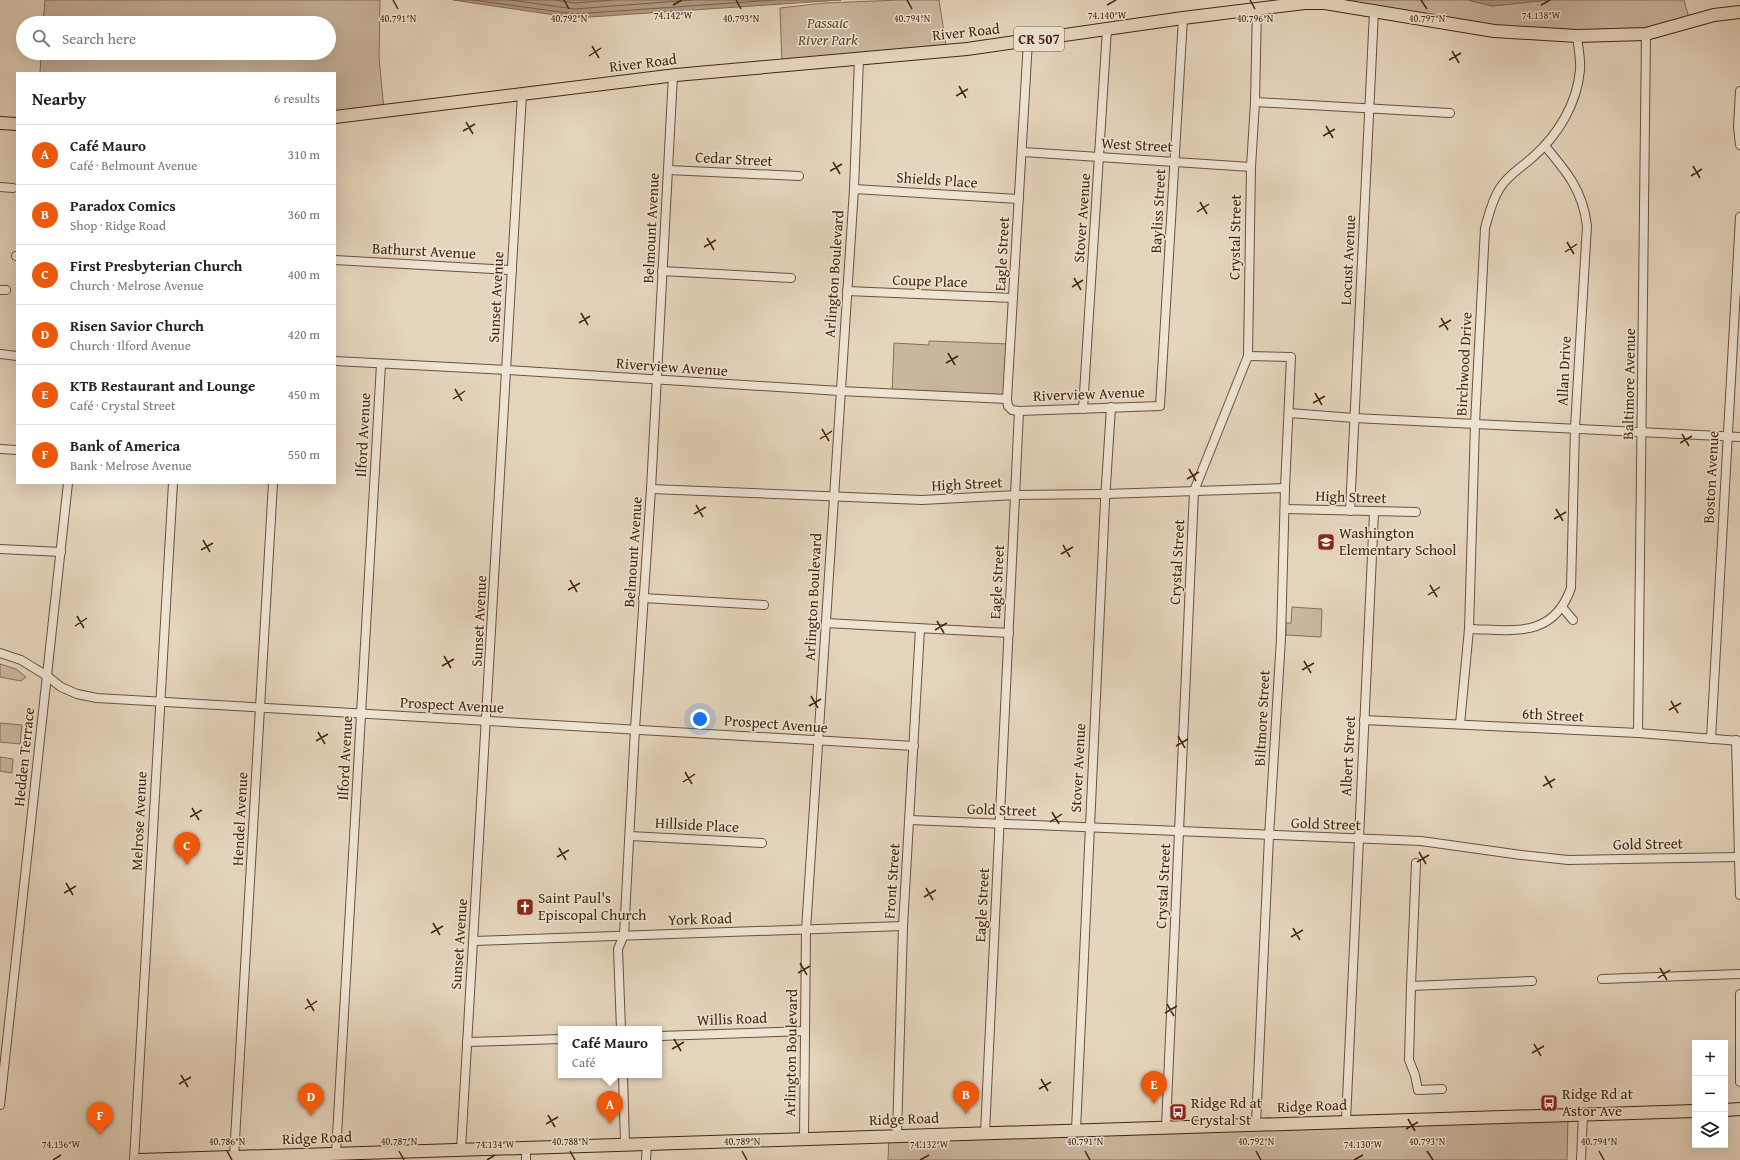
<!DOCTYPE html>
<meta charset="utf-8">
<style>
:root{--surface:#fff;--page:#f2f2f2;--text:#202124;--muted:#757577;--line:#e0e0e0;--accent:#ea580c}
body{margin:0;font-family:"Gentium Book Plus",serif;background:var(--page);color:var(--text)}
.controls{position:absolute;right:12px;bottom:12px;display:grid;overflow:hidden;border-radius:0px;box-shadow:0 4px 16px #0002}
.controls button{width:36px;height:36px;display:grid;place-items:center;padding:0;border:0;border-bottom:1px solid var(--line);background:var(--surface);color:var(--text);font:20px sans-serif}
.you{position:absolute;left:700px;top:719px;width:14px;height:14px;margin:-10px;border:3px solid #fff;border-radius:50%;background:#1a73e8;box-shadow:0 0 0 6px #1a73e833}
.badge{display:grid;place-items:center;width:26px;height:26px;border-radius:50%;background:var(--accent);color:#fff;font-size:13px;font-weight:700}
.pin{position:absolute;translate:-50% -33px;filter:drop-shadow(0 1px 2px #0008)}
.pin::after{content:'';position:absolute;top:21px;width:14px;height:12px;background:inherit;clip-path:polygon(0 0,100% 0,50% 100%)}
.popup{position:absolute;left:558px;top:1026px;width:104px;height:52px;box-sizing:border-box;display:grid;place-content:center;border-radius:0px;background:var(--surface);filter:drop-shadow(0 1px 3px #0005);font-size:13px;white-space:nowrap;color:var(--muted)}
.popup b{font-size:15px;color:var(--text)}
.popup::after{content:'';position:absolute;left:50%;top:100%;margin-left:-8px;border:8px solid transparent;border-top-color:var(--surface)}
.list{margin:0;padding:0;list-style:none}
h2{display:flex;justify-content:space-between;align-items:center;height:52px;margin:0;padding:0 16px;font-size:17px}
h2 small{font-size:13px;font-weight:400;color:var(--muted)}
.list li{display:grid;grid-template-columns:26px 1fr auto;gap:12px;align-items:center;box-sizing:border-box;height:60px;padding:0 16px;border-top:1px solid var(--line)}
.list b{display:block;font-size:15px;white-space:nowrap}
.list p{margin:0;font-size:13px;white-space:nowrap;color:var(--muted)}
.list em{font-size:13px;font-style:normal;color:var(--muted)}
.icon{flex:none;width:22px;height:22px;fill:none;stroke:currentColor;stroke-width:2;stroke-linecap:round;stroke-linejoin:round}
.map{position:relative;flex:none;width:1740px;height:1160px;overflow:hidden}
.search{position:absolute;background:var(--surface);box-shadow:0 4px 16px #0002;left:16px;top:16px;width:320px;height:44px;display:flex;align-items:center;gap:10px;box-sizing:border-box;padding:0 14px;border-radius:22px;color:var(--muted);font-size:15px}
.panel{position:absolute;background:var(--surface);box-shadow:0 4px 16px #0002;left:16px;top:72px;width:320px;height:412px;border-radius:0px}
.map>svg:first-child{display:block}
.green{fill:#cab79f;stroke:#886e57}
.water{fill:#af9982;stroke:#856b54}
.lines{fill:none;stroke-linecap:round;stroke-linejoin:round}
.shore{stroke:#7a5f48;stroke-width:1}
.street-casing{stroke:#6d513a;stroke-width:10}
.primary-casing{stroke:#45250f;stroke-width:14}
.street{stroke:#eee4d4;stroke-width:8}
.primary{stroke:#e5d5bd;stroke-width:12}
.ticks{fill:none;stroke:#45250f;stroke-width:1.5}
.labels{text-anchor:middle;stroke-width:3;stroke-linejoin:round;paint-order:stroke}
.shield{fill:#eee4d4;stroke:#785e4a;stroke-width:1}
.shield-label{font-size:14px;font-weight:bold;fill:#45250f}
.park-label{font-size:15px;font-style:italic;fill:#60422c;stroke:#eee4d4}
.street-label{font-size:15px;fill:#45250f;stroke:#eee4d4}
.poi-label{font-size:15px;fill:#45250f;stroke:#eee4d4;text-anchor:start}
.ticks-label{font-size:10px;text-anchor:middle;fill:#45250f;stroke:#eee4d4;stroke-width:3;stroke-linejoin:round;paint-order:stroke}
</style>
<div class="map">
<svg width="1740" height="1160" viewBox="0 0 1740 1160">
<rect width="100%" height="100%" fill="#e5d5bd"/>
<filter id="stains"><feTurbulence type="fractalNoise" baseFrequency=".005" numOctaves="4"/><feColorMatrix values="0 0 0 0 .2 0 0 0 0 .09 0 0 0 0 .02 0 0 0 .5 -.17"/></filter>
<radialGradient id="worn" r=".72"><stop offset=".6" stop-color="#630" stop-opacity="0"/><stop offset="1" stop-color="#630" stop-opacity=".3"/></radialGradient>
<g class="green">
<polygon points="45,0 380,0 379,58 384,110 335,117 335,73 40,73 41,53 329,53 329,23 43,23"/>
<polygon points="900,0 939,0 947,51 782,65 780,8 824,3"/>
<polygon points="1298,0 1468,0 1492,6 1548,0 1684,0 1690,22 1664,29 1577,36"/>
<polygon points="929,341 1010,344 1007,399 892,394 894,343 929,345"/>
<polygon points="1292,607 1322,609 1321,637 1286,635 1286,623 1291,623"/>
<polygon points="0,664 16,669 26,677 21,681 0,677"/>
<polygon points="0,723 22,725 20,744 0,742"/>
<polygon points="0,757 13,759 12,773 0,771"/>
<polygon points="1568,1115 1567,1160 888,1160 889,1136"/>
</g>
<g class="water">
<polygon points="453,0 841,0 575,18"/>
<polygon points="1468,0 1548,0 1492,6"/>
</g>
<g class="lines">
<g class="shore">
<polyline points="473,0 575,14 775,0"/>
<polyline points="510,0 575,9 692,0"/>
<polyline points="554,0 575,3 613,0"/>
</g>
<defs>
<g id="street">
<polyline points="1028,41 1007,399 1008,406 1012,410 1019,411 1160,406 1183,18"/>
<polyline points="1740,91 1738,127 1740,145"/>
<polyline points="1255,102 1450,113"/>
<polyline points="1023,152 1251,167"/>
<polyline points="668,170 799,176"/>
<polyline points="0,187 13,188"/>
<polyline points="854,189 1019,199"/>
<polyline points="16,256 17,256"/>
<polyline points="335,260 512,270"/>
<polyline points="662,271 791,278"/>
<polyline points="0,290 6,290"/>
<polyline points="847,291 1013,298"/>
<polyline points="0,354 17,356"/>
<polyline points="1248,356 1291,357 1285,488 1281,638 1269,836 1256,1124"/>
<polyline points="335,361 507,370 840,391 1007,399"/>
<polyline points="1083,409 1107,29"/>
<polyline points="1289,413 1354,418 1740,437"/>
<polyline points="0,449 17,450"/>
<polyline points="651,489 922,500 1016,495 1105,494 1285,488"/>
<polyline points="1285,509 1416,512"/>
<polyline points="1350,511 1374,11"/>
<polyline points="0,549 61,552"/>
<polyline points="643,598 764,605"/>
<polyline points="1562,607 1573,620"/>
<polyline points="826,623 1009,633"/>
<path d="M 1469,629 C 1513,630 1553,639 1571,588 L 1575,428 L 1587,226 C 1583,191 1567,172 1545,146"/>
<polyline points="0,653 21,660 47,676 61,687 77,694 97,698 914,746"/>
<polyline points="1364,720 1638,733 1740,741"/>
<path d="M 1460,724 L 1469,629 L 1475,424 L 1485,228 C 1489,214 1492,200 1500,188 C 1508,175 1522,167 1533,157 C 1558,135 1577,104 1580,70 C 1581,59 1578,47 1577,36"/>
<polyline points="1638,733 1646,34"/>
<polyline points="1711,739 1740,217"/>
<polyline points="1736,740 1740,895"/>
<polyline points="910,820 1421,841 1521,855 1568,860 1739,857"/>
<polyline points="630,836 762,843"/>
<polyline points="1416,863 1411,986 1532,981"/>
<polyline points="474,941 903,926"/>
<polyline points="1602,979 1740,974"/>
<polyline points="1411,986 1409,1060 1415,1075 1418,1090 1442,1089"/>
<polyline points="1740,994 1740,1082"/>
<polyline points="621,1029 618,949 624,935 635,729 651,489 673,75"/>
<polyline points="659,1036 805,1031"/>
<polyline points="467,1042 561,1039"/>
<polyline points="623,1075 625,1144"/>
<polyline points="0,1105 68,483"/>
<polyline points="1346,1121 1374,512"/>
<polyline points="1166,1127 1194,491 1248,356 1251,167 1255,102 1257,8"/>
<polyline points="1076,1130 1105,501 1111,407"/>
<polyline points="985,1133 1019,411"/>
<polyline points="897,1135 903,926 920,629"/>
<polyline points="804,1138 806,930 854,189 859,58"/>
<polyline points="526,1147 526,1160"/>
<polyline points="461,1149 522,94"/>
<polyline points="336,1153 381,364"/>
<polyline points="234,1157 273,483"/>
<polyline points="134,1160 173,483"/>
<polyline points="646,1160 647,1143"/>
<polyline points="1581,1160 1583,1114"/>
</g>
<g id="primary">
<polyline points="335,117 676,75 967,49 1183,18 1305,3 1325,3 1494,31 1577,36 1646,34 1714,15 1740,12"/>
<polyline points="0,123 17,124"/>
<polyline points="1725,1110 1740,1109"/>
<polyline points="139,1160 1695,1111"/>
</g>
</defs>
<use href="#street" class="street-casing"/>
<use href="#primary" class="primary-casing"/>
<use href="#street" class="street"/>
<use href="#primary" class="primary"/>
</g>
<path class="ticks" d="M 393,0 L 398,9M 564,0 L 569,9M 736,0 L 741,9M 907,0 L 912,9M 1250,0 L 1255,9M 1421,0 L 1427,9M 673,5 L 682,0M 1107,5 L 1116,0M 1541,5 L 1550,0M 592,46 L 599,58M 1452,51 L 1459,63M 589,56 L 601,48M 1449,60 L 1461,53M 959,86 L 966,98M 956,96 L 968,89M 466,122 L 473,134M 1326,126 L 1333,138M 463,131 L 475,124M 1323,136 L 1335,129M 833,162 L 840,174M 1693,166 L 1700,178M 830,171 L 842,164M 1691,176 L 1702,169M 1200,202 L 1207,214M 1197,212 L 1209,204M 707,238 L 714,250M 1567,242 L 1574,254M 704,247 L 716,240M 1565,252 L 1577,244M 1074,278 L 1081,290M 1072,287 L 1083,280M 581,313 L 588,325M 1441,318 L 1448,330M 579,323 L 590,316M 1439,327 L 1451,320M 948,353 L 955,365M 946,363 L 958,356M 455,389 L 462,401M 1315,393 L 1322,405M 453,399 L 465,391M 1313,403 L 1325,396M 822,429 L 829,441M 1682,434 L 1689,446M 820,439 L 832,431M 1680,443 L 1692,436M 1189,469 L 1196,481M 1187,479 L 1199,472M 696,505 L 703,517M 1556,509 L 1563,521M 694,514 L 706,507M 1554,519 L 1566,512M 203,540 L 210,552M 1063,545 L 1070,557M 201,550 L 213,543M 1061,554 L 1073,547M 570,580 L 577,592M 1430,585 L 1437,597M 568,590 L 580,583M 1428,595 L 1440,587M 77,616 L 84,628M 937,621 L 944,633M 75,626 L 87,618M 935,630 L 947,623M 444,656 L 451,668M 1304,661 L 1311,673M 442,666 L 454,659M 1302,670 L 1314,663M 811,696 L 818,708M 1671,701 L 1678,713M 809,706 L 821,699M 1669,710 L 1681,703M 318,732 L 325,744M 1178,736 L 1185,748M 316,741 L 328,734M 1176,746 L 1188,739M 685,772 L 692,784M 1545,776 L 1552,788M 683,782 L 695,774M 1543,786 L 1555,779M 192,808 L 199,820M 1052,812 L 1059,824M 190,817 L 202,810M 1050,822 L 1062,814M 559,848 L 566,860M 1419,852 L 1426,864M 557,857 L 569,850M 1417,862 L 1429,855M 66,883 L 73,895M 926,888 L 933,900M 64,893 L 76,886M 924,897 L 936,890M 433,923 L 440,935M 1293,928 L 1300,940M 431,933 L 443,926M 1291,937 L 1303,930M 800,963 L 807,975M 1660,968 L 1667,980M 798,973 L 810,966M 1658,978 L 1670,970M 307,999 L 314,1011M 1167,1004 L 1174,1016M 305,1009 L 317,1001M 1165,1013 L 1177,1006M 674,1039 L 681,1051M 1534,1044 L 1541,1056M 672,1049 L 684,1042M 1532,1053 L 1544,1046M 181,1075 L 188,1087M 1041,1079 L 1048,1091M 179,1084 L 191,1077M 1039,1089 L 1051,1082M 548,1115 L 555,1127M 1408,1119 L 1415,1131M 546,1124 L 558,1117M 1406,1129 L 1418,1122M 227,1151 L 232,1160M 399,1151 L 404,1160M 570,1151 L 575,1160M 742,1151 L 747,1160M 1085,1151 L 1090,1160M 1256,1151 L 1261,1160M 1427,1151 L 1433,1160M 1599,1151 L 1604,1160M 53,1160 L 61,1155M 487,1160 L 495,1155M 920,1160 L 929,1155M 1354,1160 L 1363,1155"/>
<defs>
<symbol id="school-square" viewBox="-11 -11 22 22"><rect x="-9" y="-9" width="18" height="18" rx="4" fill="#8f2418" stroke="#eee4d4"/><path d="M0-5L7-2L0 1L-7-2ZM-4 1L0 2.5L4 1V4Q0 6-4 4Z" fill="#fff"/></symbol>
<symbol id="church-square" viewBox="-11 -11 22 22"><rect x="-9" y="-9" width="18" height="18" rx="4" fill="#8f2418" stroke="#eee4d4"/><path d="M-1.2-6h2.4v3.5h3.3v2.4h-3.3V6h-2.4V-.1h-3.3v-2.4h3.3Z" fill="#fff"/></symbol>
<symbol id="bus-square" viewBox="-11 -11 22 22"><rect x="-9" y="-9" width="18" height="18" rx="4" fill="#8f2418" stroke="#eee4d4"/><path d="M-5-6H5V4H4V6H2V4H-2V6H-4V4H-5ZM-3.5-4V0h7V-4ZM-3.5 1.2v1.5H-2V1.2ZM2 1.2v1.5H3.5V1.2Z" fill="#fff"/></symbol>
</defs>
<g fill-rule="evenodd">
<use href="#school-square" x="1316" y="532" width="20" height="20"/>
<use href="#church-square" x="515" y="897" width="20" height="20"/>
<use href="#bus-square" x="1539" y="1093" width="20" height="20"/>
<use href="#bus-square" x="1168" y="1102" width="20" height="20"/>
</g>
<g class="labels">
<rect class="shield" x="1014" y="27" width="50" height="24" rx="3"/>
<g class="shield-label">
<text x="1039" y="44">CR 507</text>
</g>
<g class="park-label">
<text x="828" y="28">Passaic<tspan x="828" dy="17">River Park</tspan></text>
</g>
<g class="street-label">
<text transform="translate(966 32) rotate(-6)" y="5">River Road</text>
<text transform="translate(643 63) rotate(-7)" y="5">River Road</text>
<text transform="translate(1137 145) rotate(3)" y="5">West Street</text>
<text transform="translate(734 159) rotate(3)" y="5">Cedar Street</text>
<text transform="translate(937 180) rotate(4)" y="5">Shields Place</text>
<text transform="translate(1158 211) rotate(-87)" y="5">Bayliss Street</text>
<text transform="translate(1082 218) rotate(-86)" y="5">Stover Avenue</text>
<text transform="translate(651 228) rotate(-87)" y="5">Belmount Avenue</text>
<text transform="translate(1235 237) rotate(-89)" y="5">Crystal Street</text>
<text transform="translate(424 251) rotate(3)" y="5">Bathurst Avenue</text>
<text transform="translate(1002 254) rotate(-87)" y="5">Eagle Street</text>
<text transform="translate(1348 260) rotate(-87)" y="5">Locust Avenue</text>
<text transform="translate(834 274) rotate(-86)" y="5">Arlington Boulevard</text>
<text transform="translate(930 281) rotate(2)" y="5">Coupe Place</text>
<text transform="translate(496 297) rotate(-87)" y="5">Sunset Avenue</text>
<text transform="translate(1464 364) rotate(-87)" y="5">Birchwood Drive</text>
<text transform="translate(672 367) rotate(4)" y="5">Riverview Avenue</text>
<text transform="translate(1564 371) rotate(-87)" y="5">Allan Drive</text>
<text transform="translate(1629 384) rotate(-89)" y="5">Baltimore Avenue</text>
<text transform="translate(1089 394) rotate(-2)" y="5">Riverview Avenue</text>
<text transform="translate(363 435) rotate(-87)" y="5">Ilford Avenue</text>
<text transform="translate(1711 477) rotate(-87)" y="5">Boston Avenue</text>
<text transform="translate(967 484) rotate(-3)" y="5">High Street</text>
<text transform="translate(1351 497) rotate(2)" y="5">High Street</text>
<text transform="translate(633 552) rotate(-86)" y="5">Belmount Avenue</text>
<text transform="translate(1177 562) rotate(-87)" y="5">Crystal Street</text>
<text transform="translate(997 582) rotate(-87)" y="5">Eagle Street</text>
<text transform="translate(813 597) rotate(-87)" y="5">Arlington Boulevard</text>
<text transform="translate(479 621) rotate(-87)" y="5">Sunset Avenue</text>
<text transform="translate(452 705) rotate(3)" y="5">Prospect Avenue</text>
<text transform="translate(1553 715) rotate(3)" y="5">6th Street</text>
<text transform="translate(1262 718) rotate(-87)" y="5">Biltmore Street</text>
<text transform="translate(776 724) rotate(4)" y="5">Prospect Avenue</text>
<text transform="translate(1348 756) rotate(-87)" y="5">Albert Street</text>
<text transform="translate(24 757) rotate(-84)" y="5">Hedden Terrace</text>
<text transform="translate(345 758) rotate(-87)" y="5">Ilford Avenue</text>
<text transform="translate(1078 768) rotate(-87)" y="5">Stover Avenue</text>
<text transform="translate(1002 810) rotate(2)" y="5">Gold Street</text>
<text transform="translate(240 819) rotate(-87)" y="5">Hendel Avenue</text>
<text transform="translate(139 821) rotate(-87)" y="5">Melrose Avenue</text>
<text transform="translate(1326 824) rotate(2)" y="5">Gold Street</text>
<text transform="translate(697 825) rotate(3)" y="5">Hillside Place</text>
<text transform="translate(1648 844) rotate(-1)" y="5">Gold Street</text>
<text transform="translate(892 881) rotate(-86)" y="5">Front Street</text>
<text transform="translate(1163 886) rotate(-87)" y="5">Crystal Street</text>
<text transform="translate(982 905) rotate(-87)" y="5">Eagle Street</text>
<text transform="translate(700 919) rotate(-2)" y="5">York Road</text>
<text transform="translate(459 944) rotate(-86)" y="5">Sunset Avenue</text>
<text transform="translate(732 1019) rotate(-2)" y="5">Willis Road</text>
<text transform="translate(791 1053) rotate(-89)" y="5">Arlington Boulevard</text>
<text transform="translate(1312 1106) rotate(-2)" y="5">Ridge Road</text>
<text transform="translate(904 1119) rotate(-2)" y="5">Ridge Road</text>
<text transform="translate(317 1138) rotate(-2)" y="5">Ridge Road</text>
</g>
<g class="poi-label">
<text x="1339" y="538">Washington<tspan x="1339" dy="17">Elementary School</tspan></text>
<text x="538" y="903">Saint Paul's<tspan x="538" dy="17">Episcopal Church</tspan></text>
<text x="1562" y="1099">Ridge Rd at<tspan x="1562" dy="17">Astor Ave</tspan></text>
<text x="1191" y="1108">Ridge Rd at<tspan x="1191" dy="17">Crystal St</tspan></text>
</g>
</g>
<g class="ticks-label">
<text x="673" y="19">74.142°W</text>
<text x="1107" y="19">74.140°W</text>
<text x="1541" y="19">74.138°W</text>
<text x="398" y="22">40.791°N</text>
<text x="569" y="22">40.792°N</text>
<text x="741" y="22">40.793°N</text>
<text x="912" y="22">40.794°N</text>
<text x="1427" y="22">40.797°N</text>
<text x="1255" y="22">40.796°N</text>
<text x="227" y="1145">40.786°N</text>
<text x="399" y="1145">40.787°N</text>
<text x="570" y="1145">40.788°N</text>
<text x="742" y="1145">40.789°N</text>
<text x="1085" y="1145">40.791°N</text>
<text x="1256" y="1145">40.792°N</text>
<text x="1427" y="1145">40.793°N</text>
<text x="1599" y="1145">40.794°N</text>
<text x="61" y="1148">74.136°W</text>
<text x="495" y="1148">74.134°W</text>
<text x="929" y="1148">74.132°W</text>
<text x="1363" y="1148">74.130°W</text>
</g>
<rect width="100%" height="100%" filter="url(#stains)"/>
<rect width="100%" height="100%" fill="url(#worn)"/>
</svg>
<div class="controls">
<button>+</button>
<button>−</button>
<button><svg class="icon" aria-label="layers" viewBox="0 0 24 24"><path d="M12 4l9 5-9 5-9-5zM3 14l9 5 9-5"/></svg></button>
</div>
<div class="you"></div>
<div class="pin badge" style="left:610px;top:1124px">A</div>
<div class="popup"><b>Café Mauro</b>Café</div>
<div class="pin badge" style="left:966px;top:1114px">B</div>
<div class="pin badge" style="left:187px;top:865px">C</div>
<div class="pin badge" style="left:311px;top:1116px">D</div>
<div class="pin badge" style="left:1154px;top:1104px">E</div>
<div class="pin badge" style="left:100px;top:1135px">F</div>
<div class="search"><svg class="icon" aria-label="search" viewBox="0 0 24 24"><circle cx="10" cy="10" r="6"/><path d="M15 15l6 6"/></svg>Search here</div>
<section class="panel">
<h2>Nearby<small>6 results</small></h2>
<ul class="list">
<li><span class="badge">A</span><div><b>Café Mauro</b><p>Café · Belmount Avenue</p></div><em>310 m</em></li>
<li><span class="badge">B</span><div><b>Paradox Comics</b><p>Shop · Ridge Road</p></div><em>360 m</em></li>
<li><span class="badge">C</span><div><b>First Presbyterian Church</b><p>Church · Melrose Avenue</p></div><em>400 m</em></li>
<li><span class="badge">D</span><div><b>Risen Savior Church</b><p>Church · Ilford Avenue</p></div><em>420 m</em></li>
<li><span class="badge">E</span><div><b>KTB Restaurant and Lounge</b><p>Café · Crystal Street</p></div><em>450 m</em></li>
<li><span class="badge">F</span><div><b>Bank of America</b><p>Bank · Melrose Avenue</p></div><em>550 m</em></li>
</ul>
</section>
</div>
